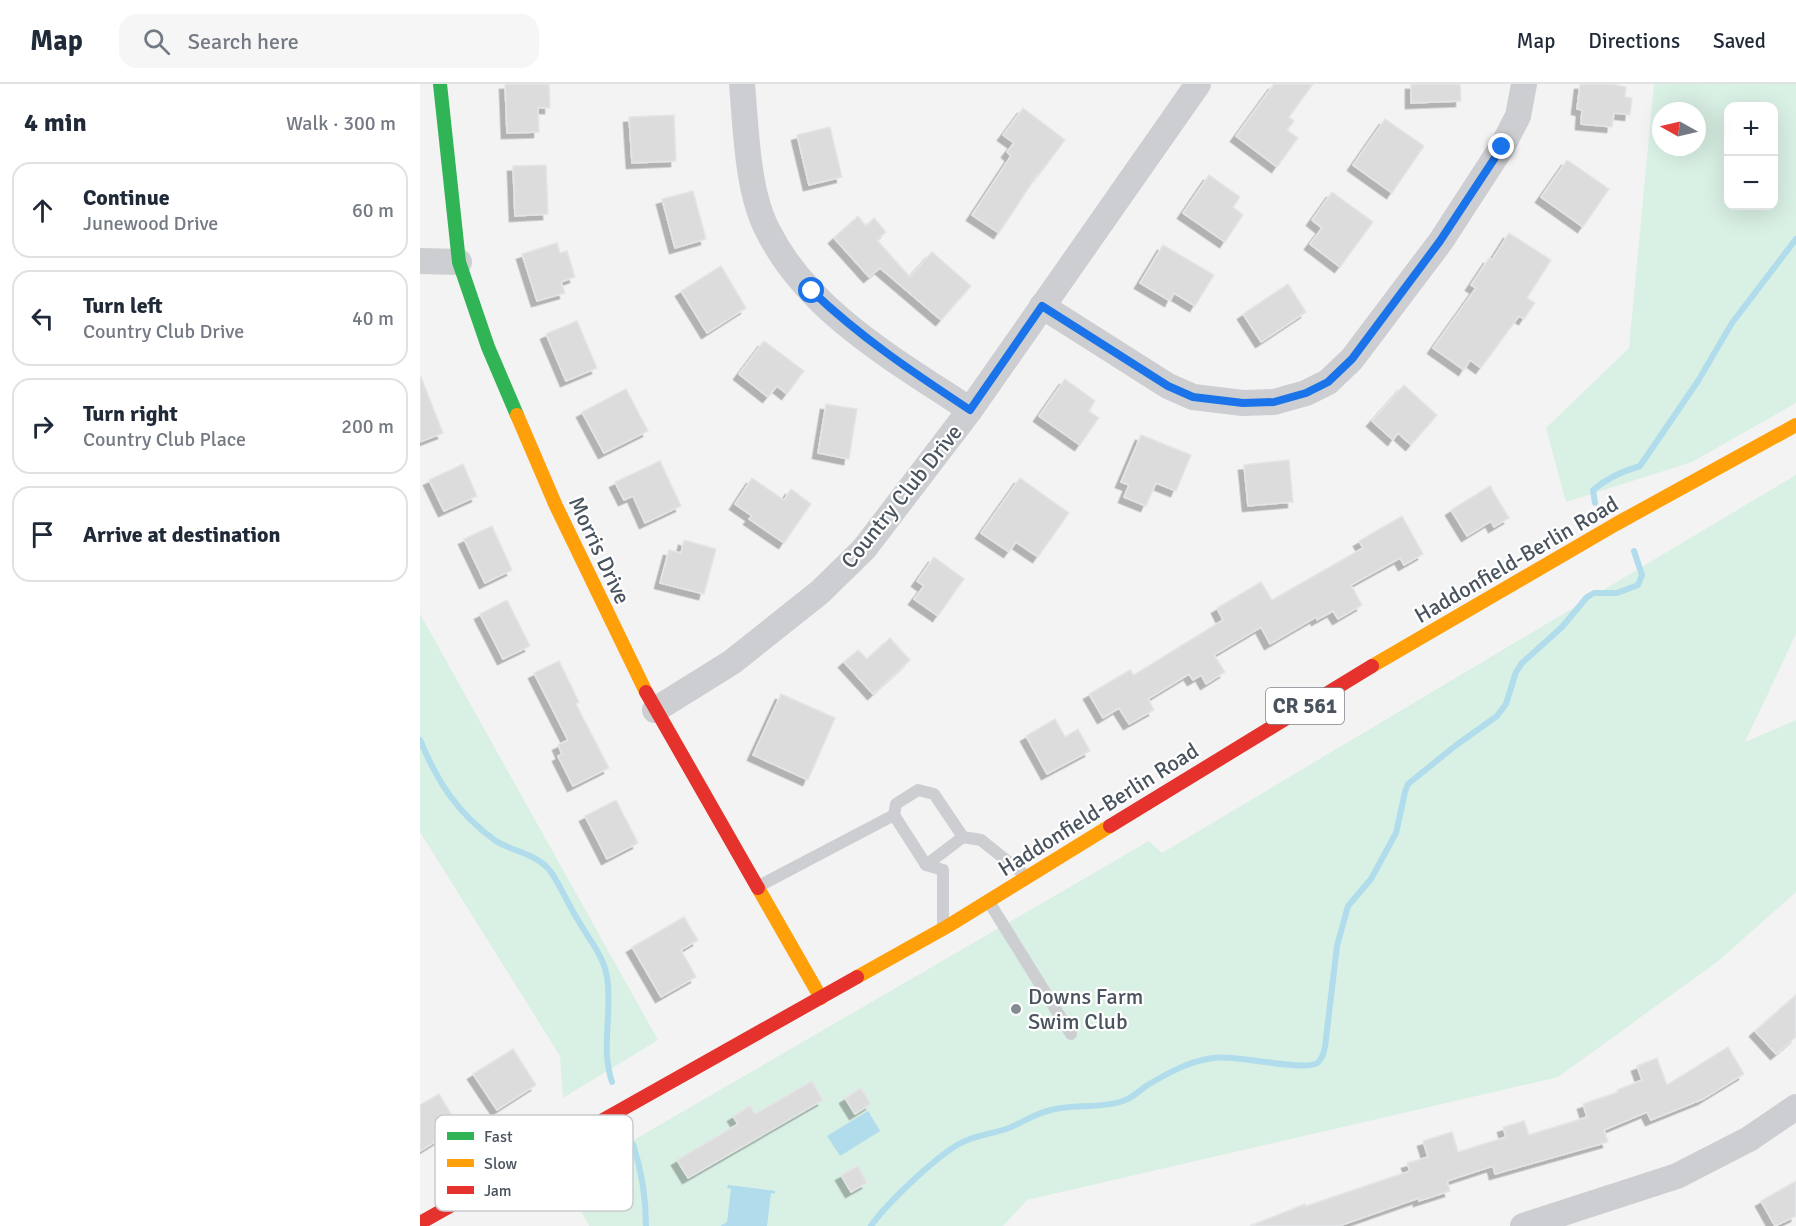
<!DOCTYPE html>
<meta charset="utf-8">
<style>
:root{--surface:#fff;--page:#f6f6f7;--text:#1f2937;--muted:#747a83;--line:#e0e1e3}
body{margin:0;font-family:Signika,sans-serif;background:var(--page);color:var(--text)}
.controls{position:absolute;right:18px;top:18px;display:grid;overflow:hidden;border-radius:12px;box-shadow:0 6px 24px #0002}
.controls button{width:54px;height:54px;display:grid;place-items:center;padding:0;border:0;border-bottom:2px solid var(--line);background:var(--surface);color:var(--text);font:30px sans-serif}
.compass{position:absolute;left:1232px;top:18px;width:54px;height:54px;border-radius:50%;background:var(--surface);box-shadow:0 6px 24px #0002;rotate:278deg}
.stop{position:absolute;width:18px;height:18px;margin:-14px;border:4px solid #1a73e8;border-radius:50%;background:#fff}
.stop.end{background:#1a73e8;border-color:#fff;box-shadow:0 2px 6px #0008}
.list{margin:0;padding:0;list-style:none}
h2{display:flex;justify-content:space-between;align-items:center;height:78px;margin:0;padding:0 24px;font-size:26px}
h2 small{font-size:20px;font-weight:400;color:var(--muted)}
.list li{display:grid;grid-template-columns:39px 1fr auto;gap:18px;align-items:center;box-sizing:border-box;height:96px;margin:0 12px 12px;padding:0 12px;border:2px solid var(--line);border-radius:18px}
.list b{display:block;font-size:22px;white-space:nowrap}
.list p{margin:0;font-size:20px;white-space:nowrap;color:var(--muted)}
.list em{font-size:20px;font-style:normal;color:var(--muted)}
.icon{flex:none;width:33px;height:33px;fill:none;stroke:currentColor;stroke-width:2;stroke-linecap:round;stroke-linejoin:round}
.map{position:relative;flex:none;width:1376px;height:1142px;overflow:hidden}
header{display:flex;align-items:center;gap:36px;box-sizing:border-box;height:84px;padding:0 30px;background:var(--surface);border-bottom:2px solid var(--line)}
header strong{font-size:28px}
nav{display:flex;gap:33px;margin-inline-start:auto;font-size:21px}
.search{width:420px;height:54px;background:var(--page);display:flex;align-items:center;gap:15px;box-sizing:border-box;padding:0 21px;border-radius:18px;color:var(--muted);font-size:22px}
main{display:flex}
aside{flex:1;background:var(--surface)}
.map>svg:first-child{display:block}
.green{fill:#d9f0e4;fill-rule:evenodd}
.water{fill:#b0dcec}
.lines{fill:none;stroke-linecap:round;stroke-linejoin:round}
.stream{stroke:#b0dcec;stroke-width:6}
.building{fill:#dcdcdd;stroke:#e4e5e6;stroke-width:1.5;filter:url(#shadow)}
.lane{stroke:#cdced1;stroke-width:12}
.street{stroke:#cdced1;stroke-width:26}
.fast{stroke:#30b455;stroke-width:14}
.slow{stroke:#ff9f0a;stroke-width:14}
.jam{stroke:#e5322d;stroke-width:14}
.route{stroke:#1a73e8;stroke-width:8}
.poi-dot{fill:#858c93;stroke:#fff;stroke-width:2}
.labels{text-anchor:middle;stroke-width:4.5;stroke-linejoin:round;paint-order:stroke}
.shield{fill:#fff;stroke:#80878f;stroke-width:1.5}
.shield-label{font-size:21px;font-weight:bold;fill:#4a545f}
.street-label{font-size:22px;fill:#4a545f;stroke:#fff}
.poi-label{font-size:22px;fill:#4a545f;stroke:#fff;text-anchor:start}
.key{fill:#fff;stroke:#c9cccf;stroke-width:1.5}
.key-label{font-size:16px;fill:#4a545f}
</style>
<header>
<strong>Map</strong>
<div class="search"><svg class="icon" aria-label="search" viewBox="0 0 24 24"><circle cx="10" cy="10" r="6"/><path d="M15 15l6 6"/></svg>Search here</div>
<nav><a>Map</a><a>Directions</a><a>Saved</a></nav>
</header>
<main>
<aside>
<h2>4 min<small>Walk · 300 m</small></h2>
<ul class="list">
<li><svg class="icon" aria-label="ahead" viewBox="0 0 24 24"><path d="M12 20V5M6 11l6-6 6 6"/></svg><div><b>Continue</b><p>Junewood Drive</p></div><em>60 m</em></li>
<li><svg class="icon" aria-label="left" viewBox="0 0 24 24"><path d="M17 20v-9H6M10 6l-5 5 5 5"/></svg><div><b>Turn left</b><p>Country Club Drive</p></div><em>40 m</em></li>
<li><svg class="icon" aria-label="right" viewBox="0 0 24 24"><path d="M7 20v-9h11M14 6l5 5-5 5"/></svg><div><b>Turn right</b><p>Country Club Place</p></div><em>200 m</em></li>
<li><svg class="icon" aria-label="arrive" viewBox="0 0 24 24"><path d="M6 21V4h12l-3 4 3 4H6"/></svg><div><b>Arrive at destination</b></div></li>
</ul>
</aside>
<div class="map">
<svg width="1376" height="1142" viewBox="0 0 1376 1142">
<defs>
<filter id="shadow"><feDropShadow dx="-5.5" dy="5.5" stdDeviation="0" flood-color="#0004"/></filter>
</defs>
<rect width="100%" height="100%" fill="#f3f3f3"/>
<g class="green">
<path d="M 1234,0 L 1376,0 L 1376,319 L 1272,378 L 1146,418 L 1126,344 L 1209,264 ZM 1308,22 L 1354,22 L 1354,122 L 1308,122 ZM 1241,27 L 1277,27 L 1277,63 L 1241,63 Z"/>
<polygon points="1376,391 1376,550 1325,658 1376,636 1376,808 1297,878 1138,993 607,1116 583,1142 169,1142 156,1117 204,1088 193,1068 729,757 742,769"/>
<polygon points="0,530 238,956 143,1014 140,972 0,748"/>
</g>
<g class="water">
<polygon points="448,1027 460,1047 420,1072 407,1052"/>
<polygon points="308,1101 355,1107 355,1110 351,1109 347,1142 300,1142 307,1138 311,1105 307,1104"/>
</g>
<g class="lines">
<g class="stream">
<path d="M 1175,419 L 1173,406 C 1187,394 1203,387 1220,382 L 1278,297 L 1312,239 L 1376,155"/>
<path d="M 0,656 C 18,699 38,730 76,757 C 95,769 117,769 131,788 C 141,803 148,820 158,836 C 168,854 184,872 187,893 C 193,929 180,962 192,998"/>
<path d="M 213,1060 C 222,1088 226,1113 226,1142"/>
<path d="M 451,1142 C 466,1120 521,1067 545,1057 C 559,1051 575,1049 589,1044 C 603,1038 616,1029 631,1026 C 654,1020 680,1025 703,1017 C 712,1014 718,1008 726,1002 C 746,990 769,977 793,974 C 816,970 882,988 897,979 C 902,976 904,968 905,963 L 917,862 L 928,822 L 951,795 L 976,749 L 985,708 L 988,700 L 1035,662 L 1077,632 L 1086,620 L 1096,588 L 1102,579 L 1142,543 L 1167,513 L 1174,509 L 1197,509 L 1218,501 L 1222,491 L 1214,467"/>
</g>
</g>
<g class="building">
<polygon points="85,0 129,0 130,24 118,24 119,48 87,49"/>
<polygon points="854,0 893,0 869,33 874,37 867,46 878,54 857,83 816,52"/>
<polygon points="991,0 1040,0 1041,17 991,19"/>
<polygon points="1160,0 1192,0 1206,3 1205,13 1212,14 1210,31 1194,29 1192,43 1161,40 1162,26 1157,25"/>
<polygon points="603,24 645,56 618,92 617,91 579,149 552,131 591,72 587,68 594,59 583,51"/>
<polygon points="254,31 256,77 212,79 209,33"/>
<polygon points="965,35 1004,62 972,109 933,81"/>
<polygon points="410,43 422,93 389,101 377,51"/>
<polygon points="1147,76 1189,105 1163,143 1121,113"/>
<polygon points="126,81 128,130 95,132 93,82"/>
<polygon points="789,91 820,113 813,123 823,131 805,158 763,129"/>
<polygon points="273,107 286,155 255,164 242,115"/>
<polygon points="912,108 953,138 920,183 890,160 902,144 892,136"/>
<polygon points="438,132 446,142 454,134 466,148 457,156 490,193 512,168 551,202 521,236 460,184 449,193 414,154"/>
<polygon points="1089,149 1131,176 1107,214 1115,219 1104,235 1099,232 1061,284 1050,276 1044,286 1013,264 1056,204 1051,201 1069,174 1072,176"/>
<polygon points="137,159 140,169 147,167 155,193 141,198 145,209 117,217 102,170"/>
<polygon points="743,161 794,191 775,222 754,209 750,217 720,199"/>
<polygon points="301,182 326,224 287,249 261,207"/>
<polygon points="868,200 886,228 841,258 823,230"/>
<polygon points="157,237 177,284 146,297 126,250"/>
<polygon points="344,257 384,287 367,310 357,302 348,313 319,290"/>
<polygon points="1,293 23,349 0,358 0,294"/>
<polygon points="645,295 675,317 669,327 679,334 660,361 619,332"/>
<polygon points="984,301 1017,331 991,361 978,349 973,356 952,337"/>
<polygon points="206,305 228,347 184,369 162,328"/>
<polygon points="406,320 437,325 429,375 398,369"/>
<polygon points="721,351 771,371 756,407 736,399 726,422 704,413 709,401 701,398"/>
<polygon points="869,376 873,418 828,422 824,381"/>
<polygon points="240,377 261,422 225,439 213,412 204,416 195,398"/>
<polygon points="43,380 57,412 24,427 9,396"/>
<polygon points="332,394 364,416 371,405 391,420 364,459 329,435 332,432 315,420"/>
<polygon points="600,394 649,429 618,473 596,458 589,468 561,449"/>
<polygon points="1070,402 1089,434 1074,443 1071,437 1047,452 1031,426"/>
<polygon points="982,432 1003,470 984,481 980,474 931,501 942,521 918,535 913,527 897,536 896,533 850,560 841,543 794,571 805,588 786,600 781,591 773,596 769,590 728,615 734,626 709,640 699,624 683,634 669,610 710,586 714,591 803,536 797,524 841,498 852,516 943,464 939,457"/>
<polygon points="72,442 92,486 65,499 44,455"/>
<polygon points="264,456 296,465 284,510 240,499 249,466 261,469"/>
<polygon points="514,473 544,495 518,532 494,515 504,502 497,497"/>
<polygon points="87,516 110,562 83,575 60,530"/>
<polygon points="470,554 490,576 453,610 424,578 438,566 447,575"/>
<polygon points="139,577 159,618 156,620 189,684 153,702 138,672 142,670 138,661 148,656 114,589"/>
<polygon points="361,610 415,634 388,696 333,671"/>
<polygon points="635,635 645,653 658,645 670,667 627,690 606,652"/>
<polygon points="196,716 218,759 187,775 165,732"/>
<polygon points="264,833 278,856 261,866 276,893 241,913 212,863"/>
<polygon points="1376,911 1376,953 1356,970 1335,947"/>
<polygon points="1308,963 1324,990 1283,1015 1231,1036 1227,1028 1184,1046 1188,1058 1075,1090 1073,1082 1027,1097 1030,1107 999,1117 999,1114 919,1142 830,1142 885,1120 886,1122 990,1087 987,1079 1008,1073 1003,1057 1032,1048 1038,1068 1086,1053 1083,1043 1104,1037 1109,1051 1167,1033 1163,1020 1198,1008 1197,1006 1222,996 1217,982 1237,974 1247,1001"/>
<polygon points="93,965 116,1001 77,1026 53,990"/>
<polygon points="392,997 403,1016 268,1094 257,1076 318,1040 313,1032 330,1022 335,1030"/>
<polygon points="441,1004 451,1020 435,1030 425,1014"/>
<polygon points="19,1010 39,1043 0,1067 0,1021"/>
<polygon points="438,1082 447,1099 431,1108 421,1091"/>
<polygon points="1376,1097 1376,1132 1355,1142 1341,1117"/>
</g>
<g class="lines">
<g class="lane">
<polyline points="506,781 543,753"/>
<polyline points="337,803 474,731"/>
<polyline points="569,818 651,950"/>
<polyline points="523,840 523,786 506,781 474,731 476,720 498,706 514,710 543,753 561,756 606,792"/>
</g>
<g class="street">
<path d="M 322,0 C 326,44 327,108 348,147 C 389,229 477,277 550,326"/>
<polyline points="0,177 39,178"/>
<polyline points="622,222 748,302 773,313 823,319 854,318 886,309 908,298 932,275 1021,157 1082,63 1098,32 1104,0"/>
<polyline points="235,626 312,578 400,508 444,465 550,326 778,0"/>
<polyline points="1103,1142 1257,1092 1329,1055 1376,1023"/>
</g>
<polyline class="fast" points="20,0 39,178 68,263 97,331"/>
<g class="slow">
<polyline points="97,331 136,422 226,608"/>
<polyline points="952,582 1196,440 1376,341"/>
<polyline points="338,804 401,914"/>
<polyline points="437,893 528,842 690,742"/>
</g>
<g class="jam">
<polyline points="226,608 338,804"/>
<polyline points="690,742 952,582"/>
<polyline points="0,1139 437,893"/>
</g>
</g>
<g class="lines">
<path class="route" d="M 392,207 C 440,253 494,289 550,326 L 622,222 L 748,302 L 773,313 L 823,319 L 854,318 L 886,309 L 908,298 L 932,275 L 1020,157 L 1082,63"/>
</g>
<circle class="poi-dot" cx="596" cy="925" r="6"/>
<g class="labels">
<rect class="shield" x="846" y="604" width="78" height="36" rx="4.5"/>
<g class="shield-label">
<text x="885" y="629">CR 561</text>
</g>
<g class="street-label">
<text transform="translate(481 412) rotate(-51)" y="8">Country Club Drive</text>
<text transform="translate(180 466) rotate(65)" y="8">Morris Drive</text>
<text transform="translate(1096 475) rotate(-30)" y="8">Haddonfield-Berlin Road</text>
<text transform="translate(678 725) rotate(-32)" y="8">Haddonfield-Berlin Road</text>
</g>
<g class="poi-label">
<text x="608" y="920">Downs Farm<tspan x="608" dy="25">Swim Club</tspan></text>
</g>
</g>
<rect x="15" y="1031" width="198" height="96" rx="9" class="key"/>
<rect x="27" y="1048" width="27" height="8" fill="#30b455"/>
<rect x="27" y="1075" width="27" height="8" fill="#ff9f0a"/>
<rect x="27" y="1102" width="27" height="8" fill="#e5322d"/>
<g class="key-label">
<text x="64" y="1058">Fast</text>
<text x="64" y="1085">Slow</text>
<text x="64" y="1112">Jam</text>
</g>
</svg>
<div class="controls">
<button>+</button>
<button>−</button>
</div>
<svg class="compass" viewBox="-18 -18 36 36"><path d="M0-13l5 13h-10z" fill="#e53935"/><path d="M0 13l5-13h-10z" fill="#747a83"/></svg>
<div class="stop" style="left:392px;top:207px"></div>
<div class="stop end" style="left:1082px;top:63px"></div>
</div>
</main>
